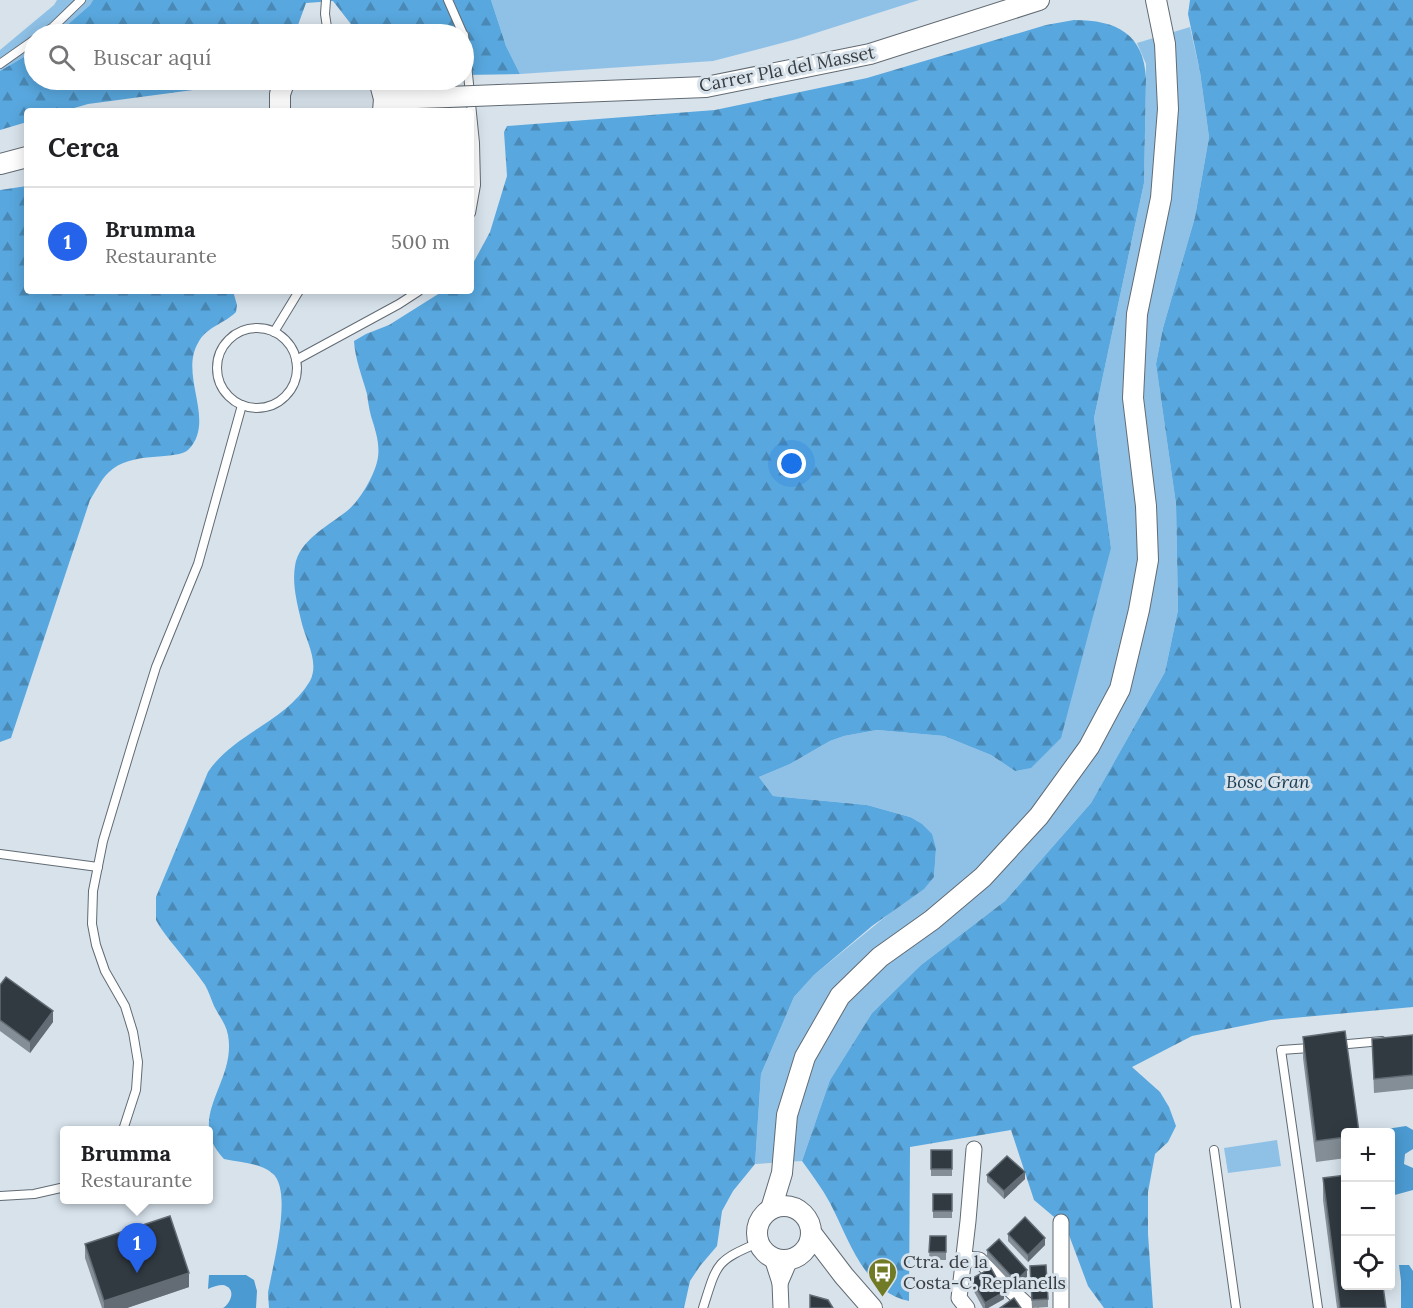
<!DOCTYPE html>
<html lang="es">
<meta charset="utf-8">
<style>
:root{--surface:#fff;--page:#f6f6f6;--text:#202124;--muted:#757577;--line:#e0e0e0;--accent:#2563eb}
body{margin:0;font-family:Lora,serif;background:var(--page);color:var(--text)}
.controls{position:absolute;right:18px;bottom:18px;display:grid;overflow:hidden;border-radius:6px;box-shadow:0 3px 15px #0003}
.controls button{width:54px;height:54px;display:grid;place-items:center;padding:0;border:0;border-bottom:2px solid var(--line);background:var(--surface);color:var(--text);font:30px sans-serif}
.you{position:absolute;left:792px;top:464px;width:21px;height:21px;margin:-15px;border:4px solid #fff;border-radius:50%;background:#1a73e8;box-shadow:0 0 0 9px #1a73e833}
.badge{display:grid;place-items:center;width:39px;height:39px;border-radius:50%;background:var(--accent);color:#fff;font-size:20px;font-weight:700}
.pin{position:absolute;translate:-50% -50px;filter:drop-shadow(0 2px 3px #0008)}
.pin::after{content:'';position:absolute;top:32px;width:21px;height:18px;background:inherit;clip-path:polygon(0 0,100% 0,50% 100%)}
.popup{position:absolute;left:60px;top:1126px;width:153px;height:78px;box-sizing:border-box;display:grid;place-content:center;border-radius:6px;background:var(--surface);filter:drop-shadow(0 2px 4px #0005);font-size:20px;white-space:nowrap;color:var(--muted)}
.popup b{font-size:22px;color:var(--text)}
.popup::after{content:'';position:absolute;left:50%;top:100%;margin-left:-12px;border:12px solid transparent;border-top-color:var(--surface)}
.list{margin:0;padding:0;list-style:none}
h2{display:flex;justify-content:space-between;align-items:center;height:78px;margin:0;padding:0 24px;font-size:26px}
h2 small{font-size:20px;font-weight:400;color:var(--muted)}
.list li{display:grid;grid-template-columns:39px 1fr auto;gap:18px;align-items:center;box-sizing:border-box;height:108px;padding:0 24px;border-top:2px solid var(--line)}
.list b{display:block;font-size:22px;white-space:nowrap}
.list p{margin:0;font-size:20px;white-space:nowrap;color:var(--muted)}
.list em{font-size:20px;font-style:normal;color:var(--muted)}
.icon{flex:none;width:33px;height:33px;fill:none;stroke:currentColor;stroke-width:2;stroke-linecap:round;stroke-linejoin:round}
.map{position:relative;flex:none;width:1413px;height:1308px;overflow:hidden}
.search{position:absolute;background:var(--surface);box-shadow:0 3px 15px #0003;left:24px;top:24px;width:450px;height:66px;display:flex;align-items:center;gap:15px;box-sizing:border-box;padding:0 21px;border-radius:33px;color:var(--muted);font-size:22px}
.panel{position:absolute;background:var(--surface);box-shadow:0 3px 15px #0003;left:24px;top:108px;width:450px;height:186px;border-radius:6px}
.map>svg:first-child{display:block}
.grass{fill:#8fc1e7}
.forest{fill:url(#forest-firs)}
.water{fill:#4b9ad1}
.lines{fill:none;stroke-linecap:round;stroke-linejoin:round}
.service-casing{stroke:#626b73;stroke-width:10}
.minor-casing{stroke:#626b73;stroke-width:17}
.tertiary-casing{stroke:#626b73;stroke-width:22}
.service{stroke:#fff;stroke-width:8}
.minor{stroke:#fff;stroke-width:15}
.tertiary{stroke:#fff;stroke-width:20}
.tertiary-bridge-casing{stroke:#626b73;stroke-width:22;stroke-linecap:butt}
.tertiary-bridge{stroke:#fff;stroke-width:20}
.wall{fill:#848e96}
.shaded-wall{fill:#636c74}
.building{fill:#313a41;stroke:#636c74;stroke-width:1.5}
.labels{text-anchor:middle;stroke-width:6;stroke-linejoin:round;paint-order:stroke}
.street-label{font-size:18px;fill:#383c40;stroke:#d7e2eb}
.park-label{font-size:18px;font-style:italic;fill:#193b52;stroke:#d7e2eb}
.poi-label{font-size:18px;fill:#383c40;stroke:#d7e2eb;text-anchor:start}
</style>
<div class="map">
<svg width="1413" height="1308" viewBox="0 0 1413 1308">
<defs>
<pattern id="forest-firs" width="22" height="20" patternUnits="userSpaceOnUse" patternTransform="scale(1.5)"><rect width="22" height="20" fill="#58a7de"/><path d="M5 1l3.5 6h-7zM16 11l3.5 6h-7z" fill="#4a89b5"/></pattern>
</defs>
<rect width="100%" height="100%" fill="#d7e2eb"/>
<g class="grass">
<polygon points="57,0 93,0 90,5 57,34 34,34 34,51 0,71 0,50 54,5"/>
<polygon points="491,0 919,0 797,39 713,61 520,74 506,46"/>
<polygon points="1190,27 1200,72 1209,137 1195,217 1163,328 1156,364 1176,504 1178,610 1165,672 1091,803 1005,901 921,965 872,1013 830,1080 802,1161 755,1164 761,1074 794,997 814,975 934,877 936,849 910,817 867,805 773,796 759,777 790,764 830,741 844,736 877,730 944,736 991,755 1015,771 1111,548 1094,418 1144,183 1146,79 1146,64 1137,43"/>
<polygon points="1277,1140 1281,1166 1228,1173 1224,1148"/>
</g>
<g class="forest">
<polygon points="93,0 491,0 506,46 520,74 464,75 464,34 362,34 354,28 333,1 306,3 298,25 289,34 57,34 90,5"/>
<path d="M 1190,0 L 1413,0 L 1413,1007 L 1271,1020 L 1192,1036 L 1132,1067 L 1160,1092 L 1169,1107 L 1176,1126 L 1168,1142 L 1155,1154 L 1148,1192 L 1148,1234 L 1153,1308 L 1104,1308 L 1088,1286 L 1066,1227 L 1034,1200 L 1011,1130 L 910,1147 L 909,1301 C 864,1292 849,1239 830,1203 C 822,1188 812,1175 802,1161 L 830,1080 L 872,1013 L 921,965 L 1005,901 L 1091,803 L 1165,672 L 1178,610 L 1176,504 L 1156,364 L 1163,328 L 1195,217 L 1209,137 L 1200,72 L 1188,14 Z"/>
<path d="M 1074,20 C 1117,20 1144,34 1146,79 L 1144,183 L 1094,418 L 1111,548 L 1061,738 L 1031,768 L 1015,771 L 991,755 L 944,736 L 877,730 L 844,736 L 830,741 L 790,764 L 759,777 L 773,796 L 867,805 L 910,817 L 922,824 L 932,834 L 936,849 L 934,877 L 924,889 L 872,926 L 814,975 L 794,997 L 761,1074 L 755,1164 L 733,1191 L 722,1211 L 717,1246 L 700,1266 L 690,1281 L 684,1308 L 269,1308 L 268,1293 C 272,1268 294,1190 272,1173 C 259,1162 240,1163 224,1159 C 184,1117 237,1083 228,1035 C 226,1024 219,1016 214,1006 C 211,999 209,992 205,985 C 191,965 174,947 160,927 L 156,920 L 156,897 L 208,772 C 234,733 286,722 310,681 C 320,662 305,639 301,620 C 297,603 292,584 295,566 C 299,540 328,526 347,511 C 360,501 376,473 378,457 C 380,443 375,429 371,416 C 369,409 368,401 367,394 C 362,376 355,359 354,341 L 366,334 L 389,325 L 443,291 L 471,291 L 471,267 L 490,232 L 507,176 L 504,132 L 507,126 L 715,110 L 867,78 L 1046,25 Z"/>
<polygon points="34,51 34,80 242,80 238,84 88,104 64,111 27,111 27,122 0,130 0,71"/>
<path d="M 27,186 L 27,291 L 233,291 L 237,305 L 236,312 C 224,324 206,327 198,343 C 179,376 216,420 189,449 C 177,462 132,449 108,473 C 100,481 96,491 90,500 L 11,738 L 0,742 L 0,190 Z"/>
</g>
<g class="water">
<polygon points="1406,1126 1413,1130 1413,1149 1405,1154 1404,1164 1413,1168 1413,1190 1391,1196 1390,1132 1379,1132 1380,1130"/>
<polygon points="1399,1265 1409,1265 1413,1271 1413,1308 1401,1308 1401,1281"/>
<path d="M 209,1275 L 246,1275 L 254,1280 L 257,1291 L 256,1308 L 223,1308 C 231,1303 237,1288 223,1285 C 218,1285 212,1287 208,1289 Z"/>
</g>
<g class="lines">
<defs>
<g id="service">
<polyline points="326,0 325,14 328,34"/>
<polyline points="448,0 463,34"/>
<polyline points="43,34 53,27 81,0"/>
<polyline points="464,35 475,143 476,185 471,213"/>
<polyline points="0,64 34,40"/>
<circle cx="257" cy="368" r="40"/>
<polyline points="274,332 299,291"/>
<polyline points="296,360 399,304 419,291"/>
<polyline points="0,854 98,867"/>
<polyline points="1337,1045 1382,1041"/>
<polyline points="1310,1048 1281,1050 1318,1308"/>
<polyline points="123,1130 136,1090 138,1062 133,1032 125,1006 105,971 96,945 92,924 93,891 103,841 133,741 156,667 198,564 242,405"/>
<polyline points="1214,1150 1236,1308"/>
<polyline points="0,1196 34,1194 65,1187"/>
<path d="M 703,1308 C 717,1264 715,1261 758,1243"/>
</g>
<g id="minor">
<polyline points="772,1258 780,1283 781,1308"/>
<polyline points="964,1259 979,1260 1030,1308"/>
<polyline points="780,1283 790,1260"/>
<polyline points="967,1308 959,1298 968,1221 974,1149"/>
<polyline points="1061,1308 1061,1222"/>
</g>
<g id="tertiary">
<polyline points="379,80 384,99 383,111"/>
<polyline points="499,95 706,87 870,54 1039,0"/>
<polyline points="384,99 448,97"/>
<polyline points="280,111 280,94 285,80"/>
<polyline points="0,164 27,157"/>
<circle cx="784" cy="1233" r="27"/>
<polyline points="771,1209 782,1173 787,1115 805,1057 840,996 880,957 932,920 983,877 1039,816 1089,747 1120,689 1139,610 1148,560 1146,506 1133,398 1137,314 1161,198 1168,109 1165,44 1156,0"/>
<polyline points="812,1234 844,1276 872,1308"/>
</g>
</defs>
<use href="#service" class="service-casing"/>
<use href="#minor" class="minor-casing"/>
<use href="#tertiary" class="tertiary-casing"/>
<use href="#service" class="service"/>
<use href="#minor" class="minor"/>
<use href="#tertiary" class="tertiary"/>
<defs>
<polyline id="tertiary-bridge" points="448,97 499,95"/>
</defs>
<use href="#tertiary-bridge" class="tertiary-bridge-casing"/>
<use href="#tertiary-bridge" class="tertiary-bridge"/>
</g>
<g class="wall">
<polygon points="0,985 53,1022 30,1053 0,1031"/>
<polygon points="1413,1035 1413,1089 1374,1093 1372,1039"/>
<polygon points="1303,1037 1346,1132 1346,1158 1316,1162 1303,1058"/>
<rect x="931" y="1150" width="21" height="26"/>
<polygon points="987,1175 1025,1179 1004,1199 987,1182"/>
<polygon points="1323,1178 1386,1308 1337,1308 1323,1200"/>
<rect x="933" y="1194" width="19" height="24"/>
<polygon points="1008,1234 1045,1245 1028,1262 1008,1241"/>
<polygon points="930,1236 946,1236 946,1260 929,1260"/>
<polygon points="85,1244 189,1287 127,1308 102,1308 85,1258"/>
<polygon points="987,1250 1027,1277 1016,1288 987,1257"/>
<polygon points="1030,1273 1048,1299 1048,1307 1032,1308"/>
<polygon points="971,1279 1004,1299 988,1308 983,1308 971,1286"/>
</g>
<g class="shaded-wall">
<polygon points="53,1011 53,1022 30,1053 30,1042"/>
<polygon points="1025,1172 1025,1179 1004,1199 1004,1191"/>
<polygon points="1045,1238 1045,1245 1028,1262 1028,1255"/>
<polygon points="1027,1270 1027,1277 1016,1288 1016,1281"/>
<polygon points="189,1273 189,1287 127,1308 104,1308 104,1301"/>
<polygon points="1004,1292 1004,1299 988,1308 985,1308 985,1303"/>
</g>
<g class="building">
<polygon points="6,977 53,1011 30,1042 0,1020 0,985"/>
<polygon points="1345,1031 1359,1132 1346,1132 1346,1137 1316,1141 1303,1037"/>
<polygon points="1413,1035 1413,1075 1374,1079 1372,1039"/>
<rect x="931" y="1150" width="21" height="19"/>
<polygon points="1007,1156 1025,1172 1004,1191 987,1175"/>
<polygon points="1346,1175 1346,1286 1383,1286 1386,1308 1340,1308 1323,1178"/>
<rect x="933" y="1194" width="19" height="17"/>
<polygon points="170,1216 189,1273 104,1301 85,1244"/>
<polygon points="1025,1217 1045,1238 1028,1255 1008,1234"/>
<polygon points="930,1236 946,1236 946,1252 929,1252"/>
<polygon points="999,1239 1027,1270 1016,1281 987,1250"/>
<polygon points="1046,1265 1048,1299 1032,1300 1030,1266"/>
<polygon points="991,1268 1004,1292 985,1303 971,1279"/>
<polygon points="810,1295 828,1300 833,1308 810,1308"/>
<polygon points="1014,1298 1021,1308 1000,1308"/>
</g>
<defs>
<symbol id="bus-pin" viewBox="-11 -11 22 30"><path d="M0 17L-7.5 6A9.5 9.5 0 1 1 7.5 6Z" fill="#717a25" stroke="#d7e2eb"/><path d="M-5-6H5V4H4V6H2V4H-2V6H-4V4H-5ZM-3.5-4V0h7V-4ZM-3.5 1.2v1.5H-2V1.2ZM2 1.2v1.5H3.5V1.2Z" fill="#fff"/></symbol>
</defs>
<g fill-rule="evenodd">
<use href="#bus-pin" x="866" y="1256" width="33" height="45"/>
</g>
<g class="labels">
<g class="street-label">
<text transform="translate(787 69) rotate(-11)" y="6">Carrer Pla del Masset</text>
</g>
<g class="park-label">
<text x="1268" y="788">Bosc Gran</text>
</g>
<g class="poi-label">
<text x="903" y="1268">Ctra. de la<tspan x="903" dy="21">Costa-C. Replanells</tspan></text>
</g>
</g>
</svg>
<div class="controls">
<button>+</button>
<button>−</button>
<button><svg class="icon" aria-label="locate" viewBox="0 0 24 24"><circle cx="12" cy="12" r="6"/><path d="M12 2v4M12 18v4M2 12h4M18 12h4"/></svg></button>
</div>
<div class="you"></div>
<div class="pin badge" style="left:137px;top:1273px">1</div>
<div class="popup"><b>Brumma</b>Restaurante</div>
<div class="search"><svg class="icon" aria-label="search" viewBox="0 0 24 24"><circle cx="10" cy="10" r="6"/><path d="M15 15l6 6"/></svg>Buscar aquí</div>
<section class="panel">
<h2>Cerca<small></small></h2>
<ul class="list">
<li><span class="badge">1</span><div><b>Brumma</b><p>Restaurante</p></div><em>500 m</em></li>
</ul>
</section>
</div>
